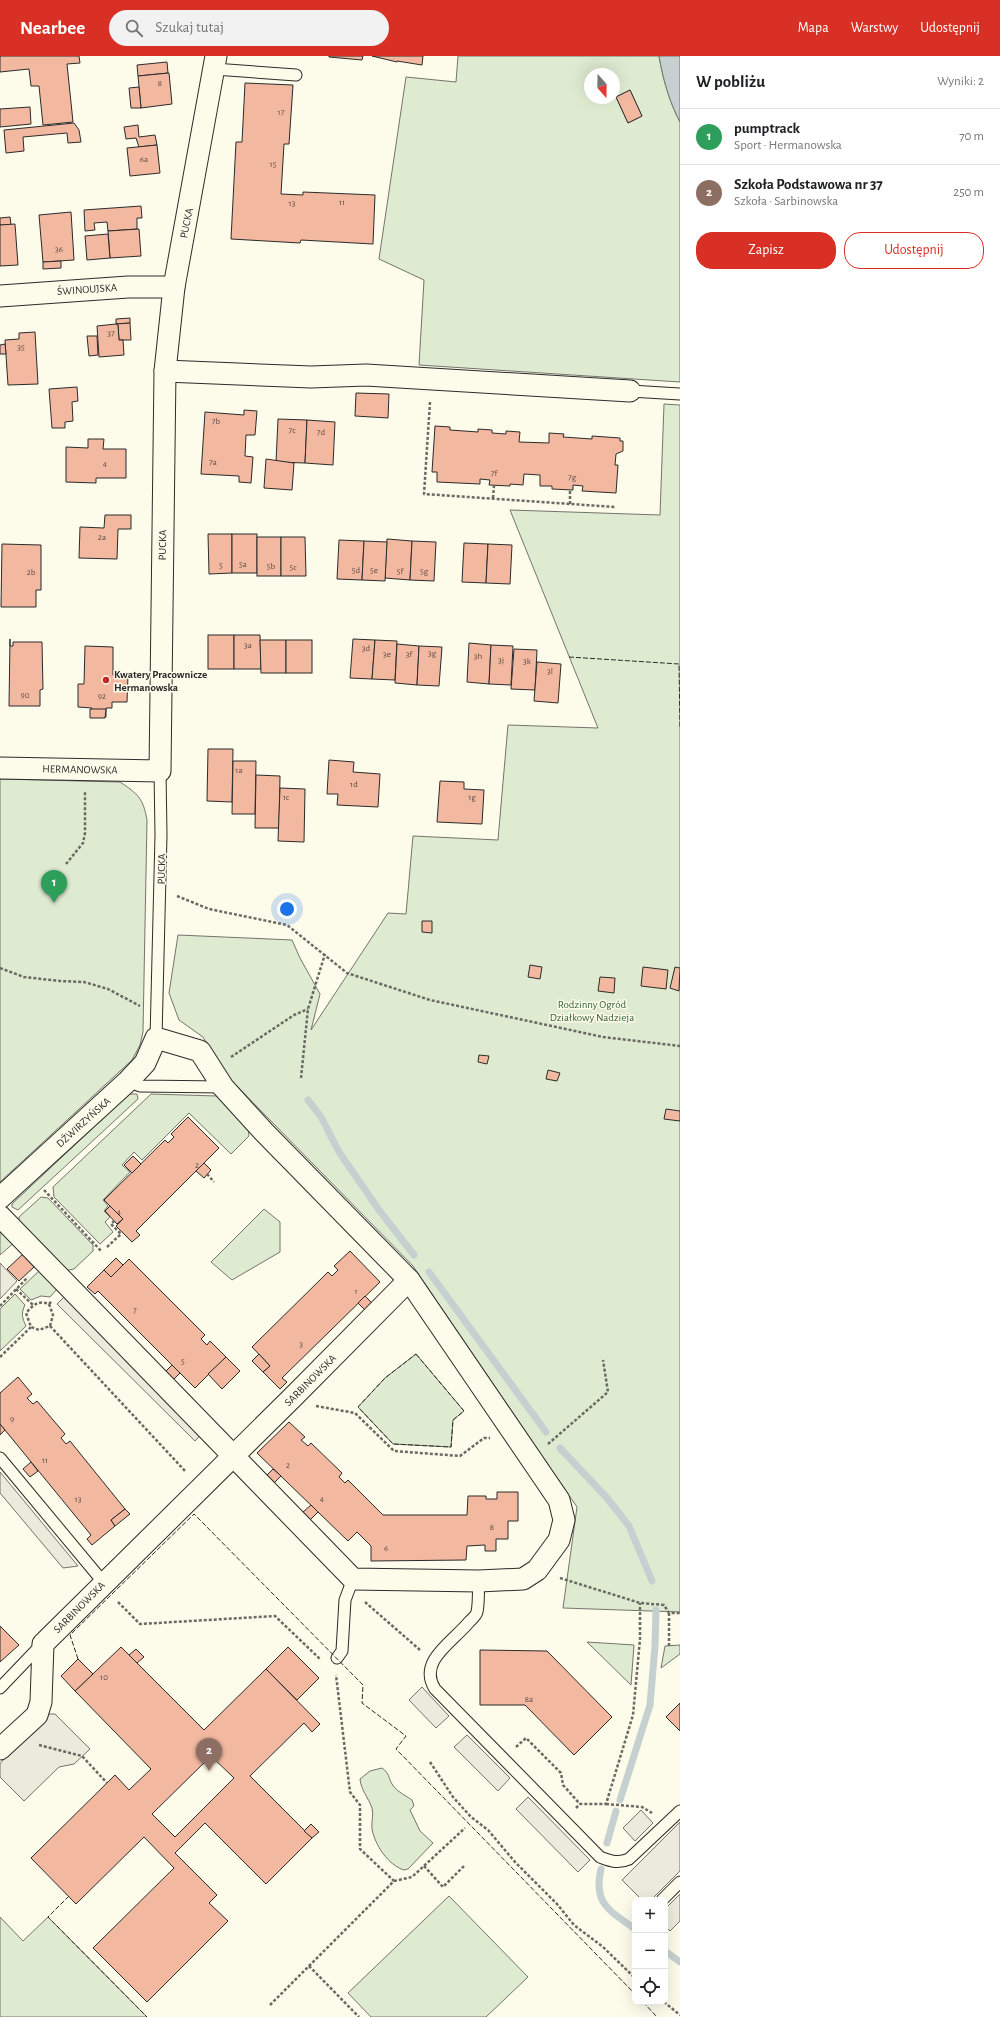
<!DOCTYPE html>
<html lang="pl">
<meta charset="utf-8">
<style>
:root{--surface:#fff;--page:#f2f2f2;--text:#202124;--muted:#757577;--line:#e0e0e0;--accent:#d93025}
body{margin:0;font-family:"Alegreya Sans",sans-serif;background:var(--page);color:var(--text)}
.controls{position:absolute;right:12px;bottom:12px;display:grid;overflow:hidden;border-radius:8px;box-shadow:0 4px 16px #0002}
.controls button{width:36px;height:36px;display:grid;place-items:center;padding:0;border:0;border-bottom:1px solid var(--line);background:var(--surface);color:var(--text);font:20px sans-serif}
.compass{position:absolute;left:584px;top:12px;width:36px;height:36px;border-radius:50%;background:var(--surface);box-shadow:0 4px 16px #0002;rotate:160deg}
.you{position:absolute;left:287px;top:853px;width:14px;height:14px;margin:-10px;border:3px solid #fff;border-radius:50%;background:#1a73e8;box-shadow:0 0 0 6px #1a73e833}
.badge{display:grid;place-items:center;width:26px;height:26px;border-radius:50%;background:var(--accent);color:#fff;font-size:13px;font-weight:700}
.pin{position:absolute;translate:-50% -33px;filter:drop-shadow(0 1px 2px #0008)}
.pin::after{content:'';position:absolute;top:21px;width:14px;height:12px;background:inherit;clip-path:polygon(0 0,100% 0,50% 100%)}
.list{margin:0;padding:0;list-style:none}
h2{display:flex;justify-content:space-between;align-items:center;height:52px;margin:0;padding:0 16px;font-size:17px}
h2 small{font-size:13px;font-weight:400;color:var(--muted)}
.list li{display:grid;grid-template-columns:26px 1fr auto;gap:12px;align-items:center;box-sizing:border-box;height:56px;padding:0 16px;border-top:1px solid var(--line)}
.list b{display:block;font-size:15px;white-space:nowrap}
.list p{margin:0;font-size:13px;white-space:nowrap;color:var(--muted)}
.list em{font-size:13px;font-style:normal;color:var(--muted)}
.actions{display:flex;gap:8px;padding:12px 16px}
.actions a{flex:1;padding:9px 0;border:1px solid var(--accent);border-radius:16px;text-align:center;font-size:14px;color:var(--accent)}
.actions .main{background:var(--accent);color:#fff}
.icon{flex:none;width:22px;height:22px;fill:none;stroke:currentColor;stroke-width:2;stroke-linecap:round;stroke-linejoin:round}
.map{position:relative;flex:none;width:680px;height:1961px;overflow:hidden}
header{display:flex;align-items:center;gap:24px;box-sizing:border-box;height:56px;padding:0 20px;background:var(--accent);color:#fff}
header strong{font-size:19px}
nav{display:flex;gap:22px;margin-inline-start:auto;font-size:14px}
.search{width:280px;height:36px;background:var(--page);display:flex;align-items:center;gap:10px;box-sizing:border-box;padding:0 14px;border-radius:22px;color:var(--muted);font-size:15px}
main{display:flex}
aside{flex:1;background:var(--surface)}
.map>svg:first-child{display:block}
.green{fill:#deebd1;stroke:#74746e;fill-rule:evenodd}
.parking{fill:#eceadb;stroke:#74746e}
.water{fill:#c7d0d0;stroke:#74746e}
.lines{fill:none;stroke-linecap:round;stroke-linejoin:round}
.stream{stroke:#c7d0d0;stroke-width:7}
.building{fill:#f2b8a0;stroke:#2b2b2b;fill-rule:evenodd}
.service-casing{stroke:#2b2b2b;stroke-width:13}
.minor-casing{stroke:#2b2b2b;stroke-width:23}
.path{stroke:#6a6964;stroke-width:2.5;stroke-dasharray:3 2;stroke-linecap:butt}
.service{stroke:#fdfbea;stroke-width:11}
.minor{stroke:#fdfbea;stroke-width:21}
.fence{stroke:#2b2b2b;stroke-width:1;stroke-dasharray:5 2;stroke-linecap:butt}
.poi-dot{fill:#c62828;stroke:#fdfbea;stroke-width:1.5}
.labels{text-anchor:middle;stroke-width:3;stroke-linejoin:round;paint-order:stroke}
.number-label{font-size:9px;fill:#5d4e48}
.street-label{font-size:11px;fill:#2b2b2b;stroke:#fdfbea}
.poi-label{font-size:11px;font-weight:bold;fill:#2b2b2b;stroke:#fdfbea;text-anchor:start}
.park-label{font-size:11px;fill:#34623c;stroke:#fdfbea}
</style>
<header>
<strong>Nearbee</strong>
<div class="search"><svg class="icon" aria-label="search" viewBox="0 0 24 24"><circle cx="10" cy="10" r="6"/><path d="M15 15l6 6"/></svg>Szukaj tutaj</div>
<nav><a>Mapa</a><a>Warstwy</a><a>Udostępnij</a></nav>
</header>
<main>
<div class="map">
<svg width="680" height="1961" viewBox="0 0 680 1961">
<rect width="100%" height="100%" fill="#fdfbea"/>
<g class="green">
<path d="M 458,0 L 659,0 C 663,23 669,45 680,66 L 680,326 L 419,309 L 424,224 L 379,203 L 406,21 L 456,26 ZM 590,18 L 614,18 L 614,42 L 590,42 ZM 630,34 L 642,60 L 628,67 L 616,41 Z"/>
<polygon points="664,348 680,349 680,1556 563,1552 577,1451 413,1210 225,1018 203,981 179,964 169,937 178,879 292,884 300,902 320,938 311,974 388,857 406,858 413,780 498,784 508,669 598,672 510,454 660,459"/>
<path d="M 0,723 L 120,726 C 138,738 143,742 147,764 L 143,976 L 140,989 L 132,1004 L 0,1126 Z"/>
<polygon points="129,1038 137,1038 138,1043 18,1154 12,1151 12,1148"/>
<polygon points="151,1038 217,1040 248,1071 249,1080 231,1098 189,1057 142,1104 134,1096 122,1109 130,1116 103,1144 108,1150 104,1155 110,1161 105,1166 113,1176 100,1188 54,1141 53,1131"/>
<polygon points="41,1141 48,1142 93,1189 93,1195 74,1213 64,1215 19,1169 19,1161"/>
<polygon points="264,1153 280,1166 280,1196 232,1224 211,1206"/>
<polygon points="0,1173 16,1185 0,1199"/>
<polygon points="40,1214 57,1233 50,1241 41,1240 31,1244 20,1233"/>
<path d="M 15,1238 L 25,1249 C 21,1257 22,1262 26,1270 L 0,1295 L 0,1253 Z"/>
<polygon points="416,1298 464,1355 453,1364 451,1391 393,1388 358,1351 385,1322"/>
<polygon points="587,1586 634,1589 631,1629"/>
<polygon points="680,1589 680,1598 661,1612 665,1590"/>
<path d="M 382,1712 C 390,1718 388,1721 392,1728 C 397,1736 405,1739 412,1744 L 414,1750 L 410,1754 L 420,1775 L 433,1787 L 408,1813 L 404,1814 C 388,1809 375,1789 372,1773 C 371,1766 374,1759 372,1752 C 368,1741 361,1734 360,1723 L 370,1715 Z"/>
<polygon points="449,1840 528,1921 486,1961 371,1961 348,1937"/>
<polygon points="0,1861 23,1885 48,1861 147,1961 0,1961"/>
</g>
<g class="parking">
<polygon points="0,1207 17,1225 0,1243"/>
<polygon points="67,1238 204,1375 195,1385 57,1248"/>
<polygon points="0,1416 78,1510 63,1512 0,1437"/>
<polygon points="422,1631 449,1660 436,1672 409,1644"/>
<polygon points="47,1658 55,1658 90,1693 74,1708 59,1711 24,1745 0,1721 0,1708 9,1696"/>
<polygon points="467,1679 510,1722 498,1735 454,1691"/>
<polygon points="528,1741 590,1804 578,1816 516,1753"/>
<polygon points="641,1754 653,1767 635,1785 623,1772"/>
<polygon points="680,1766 680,1815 651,1844 642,1844 622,1824"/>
<polygon points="680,1838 680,1865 670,1875 665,1870 665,1853"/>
</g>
<path class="water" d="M 659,0 L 680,0 L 680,66 C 669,45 663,23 659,0 Z"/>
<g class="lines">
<g class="stream">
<polyline points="308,1044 321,1061 339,1096 379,1154 414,1199"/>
<polyline points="429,1216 546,1376"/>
<polyline points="560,1392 607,1442 629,1470 652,1525"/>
<polyline points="620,1744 650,1649 655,1590 656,1554"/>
<polyline points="607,1787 616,1755"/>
<path d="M 601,1813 C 593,1848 609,1854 635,1873"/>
<polyline points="665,1895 680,1906"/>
</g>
</g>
<g class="building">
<polygon points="0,0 79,0 80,7 67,8 73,66 43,69 39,30 31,30 29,13 0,16"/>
<polygon points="363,0 362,4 329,1 329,0"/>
<polygon points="372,0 423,0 422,9 397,5 397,6"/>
<polygon points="167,6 168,17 138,20 137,9"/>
<polygon points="169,17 172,48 141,52 138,20"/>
<polygon points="245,27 293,29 289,88 284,88 281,138 303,139 303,136 375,139 373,188 301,184 300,187 231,183 236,86 242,86"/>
<polygon points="139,31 141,52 131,52 129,32"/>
<polygon points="630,34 642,60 628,67 616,41"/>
<polygon points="30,51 31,68 0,71 0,53"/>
<polygon points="74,67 79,74 81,86 68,87 67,77 23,81 24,95 6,97 4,74"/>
<polygon points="138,69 139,81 155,79 157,89 139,91 136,82 126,83 124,71"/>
<polygon points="157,89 160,117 130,120 127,92"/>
<polygon points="141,150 142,162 137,162 137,173 108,175 107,166 94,167 95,174 85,175 84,154"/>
<polygon points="71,156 74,204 43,206 39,159"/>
<polygon points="10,161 11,169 0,169 0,162"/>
<polygon points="15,168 18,209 0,210 0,169"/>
<polygon points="139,173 141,200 110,202 108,175"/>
<polygon points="108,178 110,202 87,204 85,180"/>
<polygon points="61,205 61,212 43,213 43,206"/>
<polygon points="130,262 130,267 116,268 116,263"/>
<polygon points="130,267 131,284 119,284 118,269 116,268"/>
<polygon points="116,268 118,269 119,284 123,284 124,299 99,301 97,270"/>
<polygon points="35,276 38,328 8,329 5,284 19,283 19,277"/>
<polygon points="87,280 97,280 98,299 89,300"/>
<polygon points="5,288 6,298 0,298 0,289"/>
<polygon points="77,331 78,345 72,346 73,365 65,366 65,372 52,372 49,333"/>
<polygon points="356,337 389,338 388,362 355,360"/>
<polygon points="244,354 257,355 255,379 246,379 245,400 253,401 251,427 239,426 239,420 201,418 205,356 244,359"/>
<polygon points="278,363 307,364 305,407 276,406"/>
<polygon points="307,364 335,366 333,409 305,407"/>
<polygon points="435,370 450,371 450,374 478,376 478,373 492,374 492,377 506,378 506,375 520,376 519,386 549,387 549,377 564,378 563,381 592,383 592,380 620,382 620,385 623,385 623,395 616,398 615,409 618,409 616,437 582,435 583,430 573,429 573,434 552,433 552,430 540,430 540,419 524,418 523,429 510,428 510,430 489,429 490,424 480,423 480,428 437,426 437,416 432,416"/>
<polygon points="88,383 104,383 103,393 126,393 126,422 96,422 96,427 66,426 66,391 88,392"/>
<polygon points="266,403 294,407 292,434 264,432"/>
<polygon points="105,459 131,459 131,473 118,473 117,503 79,502 80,471 104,472"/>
<polygon points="208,478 232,478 232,517 209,518"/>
<rect x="232" y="478" width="25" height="39"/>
<rect x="257" y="481" width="24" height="39"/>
<polygon points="281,481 305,481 306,520 281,520"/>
<polygon points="387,483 412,485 410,524 385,522"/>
<polygon points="339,484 364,485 362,524 337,523"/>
<polygon points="364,485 387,486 385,525 362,524"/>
<polygon points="412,485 436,486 434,525 410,524"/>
<polygon points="464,487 488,488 486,527 462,526"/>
<polygon points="2,488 41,489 41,534 36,534 36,551 1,551"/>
<polygon points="488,488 512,489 510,528 486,527"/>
<rect x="208" y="579" width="26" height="34"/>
<polygon points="234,579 260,579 261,613 234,613"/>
<polygon points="10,583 10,590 13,590 13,586 42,586 43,633 40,634 40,650 9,650"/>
<polygon points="353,583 375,584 372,623 350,622"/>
<polygon points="260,584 286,584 286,617 261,617"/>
<rect x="286" y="584" width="26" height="33"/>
<polygon points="375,584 397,585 395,624 372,623"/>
<polygon points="469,587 491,589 489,628 467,626"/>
<polygon points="397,588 419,590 417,629 395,627"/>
<polygon points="491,589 513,590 511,629 489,628"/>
<polygon points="85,590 113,591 113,619 128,619 127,646 112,646 112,652 106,652 106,661 92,661 92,652 78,651 78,628 84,628"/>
<polygon points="419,590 442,591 439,630 417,629"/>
<polygon points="514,593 537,594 535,634 511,633"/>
<polygon points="537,606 561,608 558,647 534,645"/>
<polygon points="90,653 106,653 105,662 90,662"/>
<polygon points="208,693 233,693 232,746 207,745"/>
<polygon points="329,704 354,706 353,716 380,718 378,751 337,749 338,738 327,738"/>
<polygon points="233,705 256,705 255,758 232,758"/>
<polygon points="256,719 280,720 279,772 255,772"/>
<polygon points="440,725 464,726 464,733 484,734 482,768 437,766"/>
<polygon points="280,732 305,733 304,786 278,785"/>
<polygon points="422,865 432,865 432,877 422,876"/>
<polygon points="530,909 542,911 540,923 528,921"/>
<polygon points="643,911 668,914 666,933 641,930"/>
<polygon points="675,911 680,912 679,935 670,932"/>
<polygon points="600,921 615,922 614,937 598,935"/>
<polygon points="479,999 489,1000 487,1008 478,1006"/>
<polygon points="548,1014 560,1017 557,1025 546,1023"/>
<polygon points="666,1053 680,1055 680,1065 664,1063"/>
<polygon points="188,1061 219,1092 136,1175 140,1179 132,1186 116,1170 123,1163 104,1144 165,1084 168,1087 174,1081 171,1078"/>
<polygon points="133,1100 141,1108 132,1117 124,1109"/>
<polygon points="204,1107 211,1114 204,1122 196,1115"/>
<polygon points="110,1150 123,1163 117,1168 105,1155"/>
<polygon points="350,1195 380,1226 282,1322 287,1326 280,1333 263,1316 270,1310 252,1291 328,1216 332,1220 338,1214 334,1210"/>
<polygon points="23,1198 34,1211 19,1225 7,1213"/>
<polygon points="116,1202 123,1209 111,1221 104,1214"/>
<polygon points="129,1203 205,1279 201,1283 207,1289 210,1285 226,1301 195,1332 98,1235 95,1238 87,1231 104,1214 111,1221"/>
<polygon points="365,1240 373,1248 365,1254 358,1247"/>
<polygon points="259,1298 270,1310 263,1316 252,1305"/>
<polygon points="226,1301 240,1315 222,1333 208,1318"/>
<polygon points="172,1309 180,1317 172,1325 164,1317"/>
<polygon points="18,1321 32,1338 27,1342 33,1348 37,1345 65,1378 61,1382 66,1388 70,1385 125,1453 111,1464 115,1470 92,1489 87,1483 91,1479 0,1368 0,1337"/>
<polygon points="289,1366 305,1381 301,1384 308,1390 311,1387 342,1417 339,1421 345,1427 348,1424 383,1459 467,1459 468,1440 486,1440 486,1443 497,1443 497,1436 518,1436 518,1465 508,1465 508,1483 496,1483 496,1495 485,1495 485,1489 467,1490 466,1504 371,1505 371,1490 357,1476 348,1485 257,1397"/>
<polygon points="0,1368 5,1374 0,1379"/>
<polygon points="31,1406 38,1415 30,1421 23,1413"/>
<polygon points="273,1413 281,1420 273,1428 266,1420"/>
<polygon points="311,1449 318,1456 310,1464 302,1457"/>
<polygon points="125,1453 130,1458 115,1470 111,1464"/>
<polygon points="0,1570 19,1589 0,1606"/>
<path d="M 121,1591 L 204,1674 L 266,1613 L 320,1668 L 312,1676 L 304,1667 L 250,1720 L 312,1782 L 266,1828 L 205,1767 L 175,1797 L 217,1839 L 209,1847 L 228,1865 L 147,1946 L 93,1892 L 174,1812 L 144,1781 L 76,1848 L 31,1802 L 115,1719 L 129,1734 L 151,1713 L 75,1635 ZM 211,1700 L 234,1722 L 175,1781 L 152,1758 Z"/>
<polygon points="288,1591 319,1622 297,1644 266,1613"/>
<polygon points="136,1593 144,1601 137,1607 129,1599"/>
<polygon points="480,1594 547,1595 612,1661 574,1699 525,1649 480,1649"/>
<polygon points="78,1603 93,1618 75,1635 61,1620"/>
<polygon points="680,1647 680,1675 666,1661"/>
<polygon points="311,1768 319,1776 312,1782 304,1775"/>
</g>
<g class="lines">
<defs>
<g id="service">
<polyline points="214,13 296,19"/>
<polyline points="630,335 680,338"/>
<polyline points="156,982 161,779 160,715"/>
<polyline points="128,1025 140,1030 223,1031"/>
<polyline points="0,1402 104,1527"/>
<path d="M 479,1525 C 478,1535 479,1547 477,1556 C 476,1560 472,1563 469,1566 C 454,1585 417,1605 435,1633 L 600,1801 C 611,1805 618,1808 629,1803 L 680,1755"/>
<polyline points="337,1602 342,1595 345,1544 353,1523"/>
<polyline points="0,1632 42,1588"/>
<polyline points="662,1844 680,1826"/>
</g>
<g id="minor">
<polyline points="0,240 128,231 174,231"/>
<polyline points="165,315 311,321 366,319 630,335"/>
<polyline points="0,712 160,715 165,315 174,231 216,0"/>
<polyline points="0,1142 128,1025 145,1007 156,982 200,995 223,1031 264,1076 409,1224 559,1444 564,1464 559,1484 537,1514 523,1523 479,1525 353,1523 0,1160"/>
<polyline points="0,1693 37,1659 41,1646 43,1588 293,1341 409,1224"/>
</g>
</defs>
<use href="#service" class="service-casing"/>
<use href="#minor" class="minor-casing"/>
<g class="path">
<polyline points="430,346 424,438 615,451"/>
<polyline points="493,442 494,430"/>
<polyline points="570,448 570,434"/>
<polyline points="66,808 83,787 85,777 85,736"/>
<polyline points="177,840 209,853 287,869 347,917 430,944 603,981 680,990"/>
<polyline points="0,912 24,921 60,925 84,926 108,933 140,950"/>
<polyline points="231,1001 294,959 308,953"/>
<polyline points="301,1022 308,953 325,898"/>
<polyline points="207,1118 214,1126"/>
<polyline points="44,1134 102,1196"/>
<polyline points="107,1191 121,1178 111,1168 114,1165"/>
<polyline points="16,1233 33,1249"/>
<path d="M 49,1248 L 53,1259 L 50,1270 L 39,1274 L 31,1271 L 26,1257 C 33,1249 38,1244 49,1248 L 52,1245"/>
<polyline points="0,1250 28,1221"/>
<polyline points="50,1270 186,1416"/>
<polyline points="0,1301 31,1271"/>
<polyline points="316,1350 355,1357 394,1395 460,1400 484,1382 490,1382"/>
<polyline points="548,1388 608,1336 603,1304"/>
<polyline points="560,1522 640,1547 664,1549 669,1557 680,1557"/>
<polyline points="118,1546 140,1568 275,1560 320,1603"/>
<polyline points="365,1546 420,1594"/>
<polyline points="669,1590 669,1557"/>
<polyline points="39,1689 82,1700 107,1727"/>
<polyline points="516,1691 526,1682 561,1717 563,1729 580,1748"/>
<polyline points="430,1706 453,1741 471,1761 488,1774 515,1806 557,1848 574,1869 603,1891 635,1922"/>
<polyline points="606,1748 642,1751 652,1757"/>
<polyline points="576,1752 580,1748 606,1748 633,1659 640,1583 640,1547"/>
<polyline points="424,1810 443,1831 464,1810"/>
<polyline points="394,1825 412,1821 465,1772"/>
<polyline points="309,1910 359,1961"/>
<polyline points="664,1946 680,1959"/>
<polyline points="270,1949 394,1825 360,1793 360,1749 350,1736 336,1619"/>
</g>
<use href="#service" class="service"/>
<use href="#minor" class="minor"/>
<g class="fence">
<polyline points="569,601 679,608 680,671"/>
<polygon points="416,1298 464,1355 453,1364 451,1391 393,1388 358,1351 385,1322"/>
<polyline points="78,1603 70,1579 194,1458 363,1629 362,1647 406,1680 396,1693 635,1938"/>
<polyline points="69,1840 48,1861 147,1961"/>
<polyline points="643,1946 657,1961"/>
</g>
</g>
<circle class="poi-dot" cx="106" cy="624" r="4"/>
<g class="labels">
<g class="number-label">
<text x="160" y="30">8</text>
<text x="281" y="59">17</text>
<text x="144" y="106">6a</text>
<text x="273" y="111">15</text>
<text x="342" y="149">11</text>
<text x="292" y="150">13</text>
<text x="59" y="196">36</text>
<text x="111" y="280">37</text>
<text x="21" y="294">35</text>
<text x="216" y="368">7b</text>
<text x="292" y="377">7c</text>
<text x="321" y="379">7d</text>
<text x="213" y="409">7a</text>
<text x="105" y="410">4</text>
<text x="494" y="420">7f</text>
<text x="572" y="424">7g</text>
<text x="102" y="484">2a</text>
<text x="243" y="511">5a</text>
<text x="221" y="512">5</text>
<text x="271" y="513">5b</text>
<text x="293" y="514">5c</text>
<text x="356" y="517">5d</text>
<text x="374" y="517">5e</text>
<text x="400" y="518">5f</text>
<text x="424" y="518">5g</text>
<text x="31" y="519">2b</text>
<text x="248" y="592">3a</text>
<text x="366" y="595">3d</text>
<text x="432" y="600">3g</text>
<text x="387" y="601">3e</text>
<text x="409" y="601">3f</text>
<text x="478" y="603">3h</text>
<text x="501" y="607">3j</text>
<text x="527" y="608">3k</text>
<text x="550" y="618">3l</text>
<text x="25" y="642">90</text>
<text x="102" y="643">92</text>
<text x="239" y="717">1a</text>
<text x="354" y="731">1d</text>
<text x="286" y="744">1c</text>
<text x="472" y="744">1g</text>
<text x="197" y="1112">2</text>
<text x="119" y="1158">4</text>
<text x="356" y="1238">1</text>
<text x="135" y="1257">7</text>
<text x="301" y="1291">3</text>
<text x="183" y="1308">5</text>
<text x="12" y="1366">9</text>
<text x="45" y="1407">11</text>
<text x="288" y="1412">2</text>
<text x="322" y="1445">4</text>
<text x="78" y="1446">13</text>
<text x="492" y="1474">8</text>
<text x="386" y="1495">6</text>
<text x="104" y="1624">10</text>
<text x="529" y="1646">8a</text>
</g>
<g class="street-label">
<text transform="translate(186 167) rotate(-79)" y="4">PUCKA</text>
<text transform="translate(87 233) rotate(-4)" y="4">ŚWINOUJSKA</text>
<text transform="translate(162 489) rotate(-89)" y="4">PUCKA</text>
<text transform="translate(80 713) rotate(1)" y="4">HERMANOWSKA</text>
<text transform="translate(161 813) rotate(-89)" y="4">PUCKA</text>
<text transform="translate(83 1066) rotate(-42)" y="4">DŹWIRZYŃSKA</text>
<text transform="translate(310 1324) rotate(-45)" y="4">SARBINOWSKA</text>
<text transform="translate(79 1551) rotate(-45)" y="4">SARBINOWSKA</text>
</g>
<g class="poi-label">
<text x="114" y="622">Kwatery Pracownicze<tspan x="114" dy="13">Hermanowska</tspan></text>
</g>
<g class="park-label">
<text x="592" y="952">Rodzinny Ogród<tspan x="592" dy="13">Działkowy Nadzieja</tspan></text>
</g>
</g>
</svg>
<div class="controls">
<button>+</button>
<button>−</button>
<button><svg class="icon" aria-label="locate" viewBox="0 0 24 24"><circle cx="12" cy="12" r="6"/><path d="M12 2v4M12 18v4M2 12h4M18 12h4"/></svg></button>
</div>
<svg class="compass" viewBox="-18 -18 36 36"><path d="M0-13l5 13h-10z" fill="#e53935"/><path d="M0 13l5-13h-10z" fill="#757577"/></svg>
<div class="you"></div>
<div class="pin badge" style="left:54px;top:847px;background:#2e9e5b">1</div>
<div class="pin badge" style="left:209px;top:1715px;background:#8d6e63">2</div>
</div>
<aside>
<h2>W pobliżu<small>Wyniki: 2</small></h2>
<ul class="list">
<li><span class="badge" style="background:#2e9e5b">1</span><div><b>pumptrack</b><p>Sport · Hermanowska</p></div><em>70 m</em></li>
<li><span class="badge" style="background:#8d6e63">2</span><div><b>Szkoła Podstawowa nr 37</b><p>Szkoła · Sarbinowska</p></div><em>250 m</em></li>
</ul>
<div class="actions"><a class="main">Zapisz</a><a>Udostępnij</a></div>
</aside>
</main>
